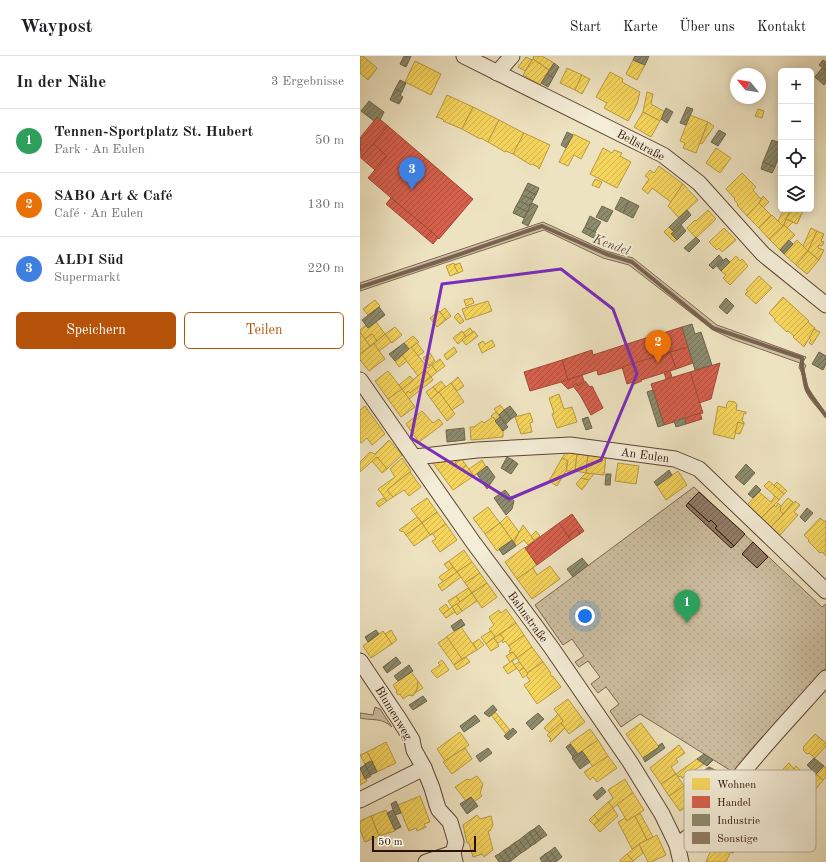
<!DOCTYPE html>
<html lang="de">
<meta charset="utf-8">
<style>
:root{--surface:#fff;--page:#f6f6f6;--text:#202124;--muted:#757577;--line:#e0e0e0;--accent:#b45309}
body{margin:0;font-family:"Old Standard TT",serif;background:var(--page);color:var(--text)}
.controls{position:absolute;right:12px;top:12px;display:grid;overflow:hidden;border-radius:6px;box-shadow:0 2px 10px #0003}
.controls button{width:36px;height:36px;display:grid;place-items:center;padding:0;border:0;border-bottom:1px solid var(--line);background:var(--surface);color:var(--text);font:20px sans-serif}
.compass{position:absolute;left:370px;top:12px;width:36px;height:36px;border-radius:50%;background:var(--surface);box-shadow:0 2px 10px #0003;rotate:300deg}
.scale{position:absolute;left:12px;bottom:10px;width:104px;box-sizing:border-box;padding-left:4px;border:2px solid #2d0f05;border-top:0;font-size:11px;line-height:14px;white-space:nowrap;color:#2d0f05;-webkit-text-stroke:3px #f4edd7;paint-order:stroke}
.you{position:absolute;left:225px;top:560px;width:14px;height:14px;margin:-10px;border:3px solid #fff;border-radius:50%;background:#1a73e8;box-shadow:0 0 0 6px #1a73e833}
.badge{display:grid;place-items:center;width:26px;height:26px;border-radius:50%;background:var(--accent);color:#fff;font-size:13px;font-weight:700}
.pin{position:absolute;translate:-50% -33px;filter:drop-shadow(0 1px 2px #0008)}
.pin::after{content:'';position:absolute;top:21px;width:14px;height:12px;background:inherit;clip-path:polygon(0 0,100% 0,50% 100%)}
.list{margin:0;padding:0;list-style:none}
h2{display:flex;justify-content:space-between;align-items:center;height:52px;margin:0;padding:0 16px;font-size:17px}
h2 small{font-size:13px;font-weight:400;color:var(--muted)}
.list li{display:grid;grid-template-columns:26px 1fr auto;gap:12px;align-items:center;box-sizing:border-box;height:64px;padding:0 16px;border-top:1px solid var(--line)}
.list b{display:block;font-size:15px;white-space:nowrap}
.list p{margin:0;font-size:13px;white-space:nowrap;color:var(--muted)}
.list em{font-size:13px;font-style:normal;color:var(--muted)}
.actions{display:flex;gap:8px;padding:12px 16px}
.actions a{flex:1;padding:9px 0;border:1px solid var(--accent);border-radius:6px;text-align:center;font-size:14px;color:var(--accent)}
.actions .main{background:var(--accent);color:#fff}
.icon{flex:none;width:22px;height:22px;fill:none;stroke:currentColor;stroke-width:2;stroke-linecap:round;stroke-linejoin:round}
.map{position:relative;flex:none;width:466px;height:806px;overflow:hidden}
header{display:flex;align-items:center;gap:24px;box-sizing:border-box;height:56px;padding:0 20px;background:var(--surface);border-bottom:1px solid var(--line)}
header strong{font-size:19px}
nav{display:flex;gap:22px;margin-inline-start:auto;font-size:14px}
main{display:flex}
aside{flex:1;background:var(--surface)}
.map>svg:first-child{display:block}
.grass{fill:#cdbfa1;stroke:#7d6753}
.park{fill:url(#park-dots);stroke:#7d6753}
.homes{fill:url(#homes-hatch);stroke:#ba9a42}
.shops{fill:url(#shops-hatch);stroke:#a34837}
.industry{fill:url(#industry-hatch);stroke:#70664e}
.lines{fill:none;stroke-linecap:round;stroke-linejoin:round}
.stream{stroke:#79634f;stroke-width:4}
.building{fill:url(#building-hatch);stroke:#2d0f05}
.minor-casing{stroke:#5d4434;stroke-width:17}
.minor{stroke:#f4edd7;stroke-width:15}
.marked{fill:none;stroke:#7b2cbf;stroke-width:3;stroke-linejoin:round}
.labels{text-anchor:middle;stroke-width:4;stroke-linejoin:round;paint-order:stroke}
.street-label{font-size:12px;fill:#2d0f05;stroke:#f4edd7}
.water-label{font-size:13px;font-style:italic;fill:#664e3d;stroke:#f4edd7}
.key{fill:#f4edd7;stroke:#b8aa98;stroke-width:1}
.key-label{font-size:11px;fill:#2d0f05}
</style>
<header>
<strong>Waypost</strong>
<nav><a>Start</a><a>Karte</a><a>Über uns</a><a>Kontakt</a></nav>
</header>
<main>
<aside>
<h2>In der Nähe<small>3 Ergebnisse</small></h2>
<ul class="list">
<li><span class="badge" style="background:#2e9e5b">1</span><div><b>Tennen-Sportplatz St. Hubert</b><p>Park · An Eulen</p></div><em>50 m</em></li>
<li><span class="badge" style="background:#e8710a">2</span><div><b>SABO Art &amp; Café</b><p>Café · An Eulen</p></div><em>130 m</em></li>
<li><span class="badge" style="background:#3f7fe0">3</span><div><b>ALDI Süd</b><p>Supermarkt</p></div><em>220 m</em></li>
</ul>
<div class="actions"><a class="main">Speichern</a><a>Teilen</a></div>
</aside>
<div class="map">
<svg width="466" height="806" viewBox="0 0 466 806">
<defs>
<pattern id="park-dots" width="8" height="8" patternUnits="userSpaceOnUse"><rect width="8" height="8" fill="#cdbfa1"/><path d="M2 2h.1M6 6h.1" fill="none" stroke="#b0a389" stroke-width="1.8" stroke-linecap="round"/></pattern>
<pattern id="homes-hatch" width="6" height="6" patternUnits="userSpaceOnUse"><rect width="6" height="6" fill="#f6d55c"/><path d="M-1 1l2-2M0 6l6-6M5 7l2-2" fill="none" stroke="#d3b64e"/></pattern>
<pattern id="shops-hatch" width="6" height="6" patternUnits="userSpaceOnUse"><rect width="6" height="6" fill="#d6604d"/><path d="M-1 1l2-2M0 6l6-6M5 7l2-2" fill="none" stroke="#ae4e3e"/></pattern>
<pattern id="industry-hatch" width="6" height="6" patternUnits="userSpaceOnUse"><rect width="6" height="6" fill="#8c8c6e"/><path d="M-1 1l2-2M0 6l6-6M5 7l2-2" fill="none" stroke="#737158"/></pattern>
<pattern id="building-hatch" width="6" height="6" patternUnits="userSpaceOnUse"><rect width="6" height="6" fill="#917d67"/><path d="M-1 1l2-2M0 6l6-6M5 7l2-2" fill="none" stroke="#776553"/></pattern>
</defs>
<rect width="100%" height="100%" fill="#eee3c1"/>
<filter id="stains"><feTurbulence type="fractalNoise" baseFrequency=".005" numOctaves="4"/><feColorMatrix values="0 0 0 0 .2 0 0 0 0 .09 0 0 0 0 .02 0 0 0 .5 -.17"/></filter>
<radialGradient id="worn" r=".72"><stop offset=".6" stop-color="#630" stop-opacity="0"/><stop offset="1" stop-color="#630" stop-opacity=".3"/></radialGradient>
<g class="grass">
<path d="M 183,166 L 246,195 L 273,202 L 357,269 L 446,301 L 443,306 L 446,310 L 444,313 L 447,329 L 452,338 L 466,358 L 466,361 C 459,353 449,344 445,333 C 442,326 444,318 439,312 L 440,307 L 372,283 L 353,274 L 269,209 L 243,202 L 184,174 L 0,235 L 0,227 Z"/>
<path d="M 15,651 L 20,653 L 32,671 C 21,661 13,665 0,662 L 0,657 L 13,659 Z"/>
</g>
<polygon class="park" points="334,431 462,551 466,548 466,612 373,716 280,658 261,671 250,655 259,648 246,631 238,637 231,628 240,621 228,605 219,611 215,606 224,600 212,583 203,589 175,549"/>
<g class="homes">
<polygon points="0,0 3,0 17,12 8,24 0,17"/>
<polygon points="174,0 182,0 194,7 189,14 173,3"/>
<polygon points="166,1 172,4 165,15 158,11"/>
<polygon points="173,3 189,14 180,29 163,19"/>
<polygon points="273,4 285,9 277,24 266,18"/>
<polygon points="55,5 81,18 71,39 45,26"/>
<polygon points="207,12 222,19 215,34 200,27"/>
<polygon points="250,16 263,23 262,26 280,36 277,48 268,65 244,52 247,47 236,41"/>
<polygon points="222,19 230,23 222,38 215,34"/>
<polygon points="287,36 293,38 291,48 305,56 300,65 283,56"/>
<polygon points="87,39 113,51 102,73 83,65 84,64 77,61 76,62"/>
<polygon points="113,51 139,64 128,86 121,82 120,83 102,73"/>
<polygon points="398,53 404,55 402,62 395,60"/>
<polygon points="283,56 300,65 291,81 274,71"/>
<polygon points="330,59 348,66 336,97 323,92 325,87 320,85"/>
<polygon points="139,64 164,77 153,98 146,95 145,96 128,86"/>
<polygon points="348,66 354,70 342,88 340,87"/>
<polygon points="164,77 190,89 179,113 178,111 172,108 171,109 153,98"/>
<polygon points="213,78 230,86 221,103 214,99 208,110 199,106"/>
<polygon points="243,92 252,97 254,94 262,97 260,100 271,106 257,132 230,118"/>
<polygon points="356,92 371,102 360,117 346,107"/>
<polygon points="299,110 323,128 311,146 292,132 288,138 282,133 289,123 285,120 290,114 294,117"/>
<polygon points="382,117 396,131 393,134 401,143 399,147 387,160 377,149 378,148 374,144 375,143 366,133"/>
<polygon points="235,123 242,126 239,132 232,129"/>
<polygon points="323,128 338,144 319,162 308,150"/>
<polygon points="403,140 409,146 403,152 399,147"/>
<polygon points="399,147 411,159 399,172 387,160"/>
<polygon points="424,153 431,153 423,170 418,165"/>
<polygon points="431,153 444,153 437,168 426,163"/>
<polygon points="348,154 356,163 336,182 327,172 335,164 336,165"/>
<polygon points="412,159 423,170 409,183 399,172"/>
<polygon points="426,163 433,166 427,172 424,169"/>
<polygon points="424,169 435,179 420,194 409,183"/>
<polygon points="309,171 314,176 311,178 317,184 314,186 304,176"/>
<polygon points="364,172 376,184 362,196 359,192 357,194 349,186"/>
<polygon points="451,172 457,175 448,195 443,190"/>
<polygon points="457,175 464,178 461,185 464,186 462,190 459,189 458,192 464,194 459,204 448,195"/>
<polygon points="437,184 448,195 436,209 424,198"/>
<polygon points="448,195 459,204 447,218 436,209"/>
<polygon points="376,200 380,205 382,203 388,210 370,229 363,222 366,219 361,215"/>
<polygon points="94,207 98,217 90,220 86,210"/>
<polygon points="100,207 103,215 98,217 94,209"/>
<polygon points="399,220 412,232 396,248 385,238 388,235 386,234"/>
<polygon points="423,241 449,265 434,280 428,275 427,276 414,264 415,263 409,257"/>
<polygon points="112,242 114,247 106,250 104,244"/>
<polygon points="15,244 20,250 8,259 3,253"/>
<polygon points="128,245 132,255 106,264 102,253"/>
<polygon points="85,252 91,260 86,264 80,256"/>
<polygon points="79,255 86,264 77,271 70,262"/>
<polygon points="98,257 104,265 100,268 94,261"/>
<polygon points="16,266 25,278 17,285 12,278 5,283 0,276 0,274 6,269 8,272"/>
<polygon points="448,266 455,272 444,291 433,281"/>
<polygon points="35,271 42,279 32,287 25,278"/>
<polygon points="110,272 113,276 106,281 103,277"/>
<polygon points="454,273 460,276 452,289 449,287 451,284 449,282"/>
<polygon points="102,275 106,281 98,288 93,282"/>
<polygon points="114,275 118,280 106,289 102,284"/>
<polygon points="0,276 10,290 0,298"/>
<polygon points="12,278 17,285 10,290 5,283"/>
<polygon points="25,278 31,286 19,295 14,288"/>
<polygon points="53,280 59,286 49,293 44,287"/>
<polygon points="132,284 135,290 122,297 118,288 123,285 125,288"/>
<polygon points="57,287 64,296 58,300 51,292"/>
<polygon points="14,288 25,303 9,315 0,304 0,298"/>
<polygon points="51,291 68,312 72,309 77,316 71,321 65,314 58,320 42,299"/>
<polygon points="94,291 97,296 87,304 84,299"/>
<polygon points="70,297 75,305 69,310 63,302"/>
<polygon points="42,299 47,305 39,311 35,305"/>
<polygon points="80,303 85,310 77,316 72,309"/>
<polygon points="65,314 71,321 50,337 48,335 45,338 42,333"/>
<polygon points="28,315 42,333 28,343 15,325"/>
<polygon points="50,320 53,324 42,333 39,329"/>
<polygon points="71,321 73,324 49,343 45,338 48,335 50,337"/>
<polygon points="98,321 104,330 97,335 91,327"/>
<polygon points="81,325 86,331 78,337 73,331"/>
<polygon points="91,327 104,346 92,354 79,336"/>
<polygon points="73,331 78,337 71,343 66,336"/>
<polygon points="42,333 55,351 41,361 28,343"/>
<polygon points="79,336 95,358 87,365 71,343"/>
<polygon points="199,338 204,353 212,351 217,366 197,372 192,358 194,357 189,342"/>
<polygon points="369,345 375,346 377,349 376,354 386,356 386,358 384,357 382,365 384,366 384,368 378,366 374,383 353,378 358,350 366,352 367,347"/>
<polygon points="140,349 144,354 139,359 134,353"/>
<polygon points="5,350 25,378 12,389 7,382 1,387 0,386 0,354"/>
<polygon points="62,355 73,367 79,363 83,368 59,386 46,368"/>
<polygon points="136,356 140,361 135,365 131,360"/>
<polygon points="170,357 173,366 170,367 172,376 161,378 155,361"/>
<polygon points="133,361 143,375 143,381 111,384 110,371 114,371 122,365 124,367"/>
<polygon points="378,366 384,368 380,378 375,377"/>
<polygon points="29,384 42,399 27,413 17,401 0,416 0,406 10,396 15,398"/>
<polygon points="206,396 217,398 215,415 206,415 208,405 202,402"/>
<polygon points="217,398 228,399 226,417 215,415"/>
<polygon points="228,399 246,401 244,419 226,417"/>
<polygon points="17,401 27,413 22,417 12,405"/>
<polygon points="42,402 51,415 27,434 33,441 27,445 18,433 35,421 30,413"/>
<polygon points="96,402 96,406 95,407 100,414 106,409 114,420 93,434 73,407"/>
<polygon points="101,402 106,409 100,414 95,407"/>
<polygon points="202,402 208,405 206,409 207,413 197,430 189,425"/>
<polygon points="122,404 126,411 114,420 109,413"/>
<polygon points="258,407 279,410 276,428 255,425"/>
<polygon points="318,415 327,429 306,444 297,430"/>
<polygon points="50,416 61,431 49,440 44,434 33,441 27,434"/>
<polygon points="226,417 234,418 229,424 221,422"/>
<polygon points="221,422 229,424 222,434 216,428"/>
<polygon points="409,425 424,438 419,444 404,430"/>
<polygon points="417,426 427,435 424,438 414,429"/>
<polygon points="399,436 411,446 415,440 419,444 401,462 387,449"/>
<polygon points="23,442 27,445 19,451 16,447"/>
<polygon points="67,442 77,456 62,467 51,453"/>
<polygon points="428,442 433,446 423,458 420,455 421,450"/>
<polygon points="435,445 440,449 434,456 438,459 420,479 411,471"/>
<polygon points="418,447 421,450 420,455 423,458 411,471 401,462 414,449 416,451"/>
<polygon points="128,451 140,467 125,478 113,462"/>
<polygon points="77,456 86,468 70,479 62,467"/>
<polygon points="147,460 159,476 153,486 140,467"/>
<polygon points="57,461 62,467 46,479 43,475 42,476 39,474"/>
<polygon points="460,462 465,466 466,464 466,500 462,496 460,497 448,485 449,484 444,479"/>
<polygon points="62,467 70,479 54,490 46,479"/>
<polygon points="140,467 152,484 137,495 125,478"/>
<polygon points="86,468 97,484 80,496 72,485 76,483 73,478 70,479"/>
<polygon points="163,469 174,484 168,489 164,484 156,490 154,486"/>
<polygon points="176,475 180,480 174,484 171,480"/>
<polygon points="165,491 177,509 157,523 145,506"/>
<polygon points="104,494 112,506 97,516 89,505"/>
<polygon points="89,505 93,511 89,514 84,508"/>
<polygon points="112,506 120,517 105,527 97,516"/>
<polygon points="190,510 200,523 172,543 157,523 173,512 177,519"/>
<polygon points="93,511 97,516 83,526 79,521"/>
<polygon points="97,516 101,521 82,535 78,529"/>
<polygon points="120,517 127,527 112,537 105,527"/>
<polygon points="127,527 137,541 122,552 112,537"/>
<polygon points="108,532 112,537 100,546 96,540"/>
<polygon points="112,537 117,545 102,555 97,548"/>
<polygon points="96,540 100,546 92,551 88,545"/>
<polygon points="86,548 89,553 83,558 79,553"/>
<polygon points="97,548 102,555 97,559 92,551"/>
<polygon points="92,551 95,556 86,562 83,558"/>
<polygon points="146,553 156,567 135,581 129,573 134,569 129,561 139,554 141,557"/>
<polygon points="156,567 164,579 149,590 145,585 143,587 142,585 144,583 140,578"/>
<polygon points="101,571 117,594 102,603 86,581"/>
<polygon points="31,574 37,584 32,588 25,578"/>
<polygon points="23,575 32,588 11,602 3,590"/>
<polygon points="131,575 135,581 126,588 121,581"/>
<polygon points="140,578 144,583 138,587 134,582"/>
<polygon points="164,579 172,591 157,602 153,596 150,597 149,595 151,594 149,590"/>
<polygon points="87,581 102,603 94,609 78,587"/>
<polygon points="134,582 139,590 131,595 126,588"/>
<polygon points="119,583 124,589 117,594 113,587"/>
<polygon points="172,591 183,606 167,617 157,602"/>
<polygon points="153,596 157,602 150,606 146,600"/>
<polygon points="106,601 110,606 97,614 94,609"/>
<polygon points="82,604 89,614 77,622 71,615 80,609 78,607"/>
<polygon points="152,605 157,612 148,618 143,611"/>
<polygon points="159,606 164,612 159,615 154,609"/>
<polygon points="183,606 191,617 190,618 192,621 193,620 201,631 177,648 164,629 170,625 166,619 167,617"/>
<polygon points="164,612 168,618 163,622 159,615"/>
<polygon points="51,616 58,625 57,634 53,640 49,639 43,643 40,638 38,639 36,636 37,635 33,629"/>
<polygon points="58,625 63,632 55,637 57,634"/>
<polygon points="208,643 225,666 209,678 201,667 203,665 194,653"/>
<polygon points="135,656 150,674 146,678 131,659"/>
<polygon points="198,658 203,665 190,677 184,672"/>
<polygon points="201,667 205,672 191,686 189,685 191,683 187,679"/>
<polygon points="281,667 299,691 283,702 266,678"/>
<polygon points="230,673 238,684 218,698 210,687"/>
<polygon points="100,676 109,689 85,705 77,693"/>
<polygon points="455,678 466,687 466,690 455,702 449,697 447,698 443,694 444,693 443,691"/>
<polygon points="238,684 248,700 233,711 222,695"/>
<polygon points="26,686 36,707 17,716 7,696"/>
<polygon points="319,689 325,697 316,703 318,706 311,711 316,718 301,728 290,712"/>
<polygon points="105,692 112,703 92,718 83,706"/>
<polygon points="7,696 12,705 5,708 0,699"/>
<polygon points="248,700 257,712 237,726 233,721 230,724 224,716"/>
<polygon points="337,703 344,708 322,722 321,720 318,721 316,718"/>
<polygon points="429,707 434,713 436,710 442,716 429,731 438,739 428,750 417,740 418,738 408,729"/>
<polygon points="464,710 466,712 466,721 463,724 456,718"/>
<polygon points="0,712 7,725 0,729"/>
<polygon points="316,718 324,730 309,740 301,728"/>
<polygon points="456,718 463,724 456,733 449,726"/>
<polygon points="117,720 123,728 120,737 122,740 114,746 111,741 106,745 95,731 107,723 110,724"/>
<polygon points="265,723 273,737 253,752 248,746 253,742 248,734"/>
<polygon points="335,729 346,744 328,758 324,752 320,755 309,740 324,730 327,735"/>
<polygon points="273,737 284,754 267,765 257,748"/>
<polygon points="60,740 70,766 64,768 66,771 57,775 56,772 49,775 38,749"/>
<polygon points="248,746 253,752 239,765 234,759"/>
<polygon points="253,752 258,760 240,776 234,769"/>
<polygon points="26,754 35,775 19,780 11,760"/>
<polygon points="280,757 293,781 287,784 275,760"/>
<polygon points="117,759 120,763 131,760 133,769 130,775 128,775 133,794 124,801 122,798 113,801 109,787 107,787 103,769"/>
<polygon points="234,759 239,765 234,769 229,764"/>
<polygon points="11,760 19,780 5,786 0,774 0,765"/>
<polygon points="275,760 287,784 279,788 272,793 258,766 265,762 267,765"/>
<polygon points="297,779 306,799 291,806 288,806 279,788"/>
<polygon points="279,788 283,797 273,805 267,798"/>
<polygon points="354,788 371,795 366,806 349,806 346,805"/>
<polygon points="267,798 273,805 273,806 261,806 260,804"/>
</g>
<g class="shops">
<polygon points="17,61 28,70 1,102 0,82"/>
<polygon points="28,70 113,143 79,183 8,122 27,100 13,88"/>
<polygon points="13,88 27,100 15,114 1,102"/>
<polygon points="31,142 72,176 66,182 26,148"/>
<polygon points="72,176 78,182 73,188 66,182"/>
<polygon points="322,271 328,291 246,317 238,319 237,314 208,324 202,304 232,294 233,299 292,280 292,278 297,276 297,279"/>
<polygon points="328,291 333,307 316,313 310,296"/>
<polygon points="310,296 316,313 281,324 282,325 274,328 273,326 267,328 262,311"/>
<polygon points="202,304 208,324 170,335 164,316"/>
<polygon points="360,307 351,343 339,347 330,316"/>
<polygon points="310,315 312,321 306,323 304,316"/>
<polygon points="330,316 343,357 304,369 291,328"/>
<polygon points="222,319 224,325 218,330 216,327 213,331 208,333 201,326"/>
<polygon points="225,325 230,331 232,330 243,352 231,359 220,339 213,330 216,327 218,330"/>
<polygon points="340,357 342,363 326,368 325,362"/>
<polygon points="212,458 224,475 220,478 217,473 208,480 199,467"/>
<polygon points="199,467 211,484 177,509 165,492"/>
<polygon points="217,473 220,478 211,484 208,480"/>
</g>
<g class="industry">
<polygon points="44,0 51,0 46,11 40,8"/>
<polygon points="275,0 289,0 285,9 273,4"/>
<polygon points="463,4 466,6 466,14 459,9"/>
<polygon points="194,7 199,11 193,22 187,18"/>
<polygon points="462,12 466,14 466,26 464,29 455,21"/>
<polygon points="187,18 193,22 188,31 181,27"/>
<polygon points="40,24 46,27 42,36 35,33"/>
<polygon points="35,33 42,36 40,39 43,41 39,48 30,44"/>
<polygon points="9,45 24,56 20,64 17,61 14,65 1,55"/>
<polygon points="327,51 333,53 326,69 320,67"/>
<polygon points="306,52 313,56 307,67 301,63"/>
<polygon points="359,74 366,78 358,90 351,86"/>
<polygon points="207,76 213,79 206,92 201,89"/>
<polygon points="412,84 421,87 421,95 415,111 403,106"/>
<polygon points="403,106 415,111 412,117 401,113"/>
<polygon points="168,127 179,132 176,139 165,133"/>
<polygon points="165,133 176,139 173,144 162,139"/>
<polygon points="162,139 173,144 170,150 159,145"/>
<polygon points="261,141 269,145 263,157 255,153"/>
<polygon points="159,145 170,150 167,156 156,150"/>
<polygon points="269,145 279,150 273,162 263,157"/>
<polygon points="172,147 178,150 168,170 162,167"/>
<polygon points="156,150 167,156 164,162 153,157"/>
<polygon points="242,150 253,155 247,166 236,161"/>
<polygon points="327,154 331,159 314,176 309,171"/>
<polygon points="230,160 241,166 235,176 225,171"/>
<polygon points="321,169 326,175 317,184 311,178"/>
<polygon points="225,171 241,179 239,185 222,176"/>
<polygon points="336,181 340,185 329,196 324,192"/>
<polygon points="429,184 433,188 424,198 420,194"/>
<polygon points="359,199 363,204 353,213 349,209"/>
<polygon points="366,202 370,206 361,215 357,210"/>
<polygon points="366,242 374,250 367,258 359,251"/>
<polygon points="19,251 25,259 8,272 2,264"/>
<polygon points="332,268 335,278 341,276 352,309 335,314 322,271"/>
<polygon points="44,287 49,293 35,305 29,298"/>
<polygon points="459,296 466,300 466,308 463,314 452,308"/>
<polygon points="293,334 304,369 298,371 287,336"/>
<polygon points="150,350 157,359 151,363 144,354"/>
<polygon points="144,354 151,363 146,368 139,359"/>
<polygon points="140,361 148,371 143,375 135,365"/>
<polygon points="228,361 232,372 226,374 222,363"/>
<polygon points="325,362 326,368 316,371 314,365"/>
<polygon points="104,372 105,384 87,386 86,374"/>
<polygon points="147,401 153,404 146,415 141,412"/>
<polygon points="153,404 158,408 151,418 146,415"/>
<polygon points="386,408 395,417 384,429 375,421"/>
<polygon points="127,410 135,421 127,433 117,418"/>
<polygon points="309,414 312,419 297,430 294,426"/>
<polygon points="246,418 251,418 250,429 245,429"/>
<polygon points="396,429 401,434 393,442 388,438"/>
<polygon points="145,434 154,445 152,453 146,459 134,442"/>
<polygon points="447,452 453,457 445,466 440,461"/>
<polygon points="152,484 156,490 143,499 139,493"/>
<polygon points="222,502 228,509 213,521 207,513"/>
<polygon points="101,563 105,569 94,575 91,570"/>
<polygon points="16,574 19,578 8,586 5,581"/>
<polygon points="36,601 41,607 27,617 23,611"/>
<polygon points="49,609 53,615 38,625 34,620"/>
<polygon points="63,640 67,645 53,654 49,649"/>
<polygon points="133,649 137,654 129,661 124,657"/>
<polygon points="178,657 184,663 172,674 166,667"/>
<polygon points="115,659 120,665 104,676 100,670"/>
<polygon points="153,672 157,676 148,684 144,680"/>
<polygon points="302,687 305,692 285,706 283,702 299,691 298,690"/>
<polygon points="210,688 218,698 213,701 206,691"/>
<polygon points="128,692 132,697 120,706 116,700"/>
<polygon points="222,695 230,706 220,713 212,702"/>
<polygon points="344,698 353,704 347,710 337,703"/>
<polygon points="454,702 464,710 456,718 447,709"/>
<polygon points="12,705 17,716 10,719 5,708"/>
<polygon points="5,709 11,720 5,723 0,712"/>
<polygon points="349,711 359,716 354,723 342,716"/>
<polygon points="242,731 246,736 237,744 233,739"/>
<polygon points="111,741 118,750 107,758 100,748"/>
<polygon points="36,745 41,757 35,759 31,748"/>
<polygon points="33,754 41,771 35,774 27,757"/>
<polygon points="179,769 187,779 181,783 174,773"/>
<polygon points="174,773 181,783 176,787 169,776"/>
<polygon points="169,776 176,787 171,790 164,780"/>
<polygon points="164,780 171,790 166,794 159,784"/>
<polygon points="159,784 166,794 161,797 154,787"/>
<polygon points="362,784 376,790 373,797 359,790"/>
<polygon points="154,787 161,797 156,801 149,791"/>
<polygon points="149,791 156,801 151,805 144,794"/>
<polygon points="195,791 202,801 197,805 190,795"/>
<polygon points="144,794 151,805 149,806 145,806 139,798"/>
<polygon points="190,795 197,805 195,806 190,806 185,798"/>
<polygon points="139,798 145,806 139,806 135,800"/>
<polygon points="185,798 190,806 182,806 180,802"/>
</g>
<g class="lines">
<polyline class="stream" points="0,231 83,204 182,170 246,198 272,206 353,272 442,302 442,312 447,334 466,360"/>
</g>
<g class="building">
<polygon points="339,436 385,478 374,490 355,472 357,470 351,464 349,466 328,447"/>
<polygon points="328,447 349,466 351,464 357,470 355,472 374,490 371,492 326,450"/>
<polygon points="393,486 408,501 397,512 382,498"/>
</g>
<g class="lines">
<defs>
<g id="minor">
<polyline points="104,0 303,99 339,127 403,198 466,249"/>
<polyline points="137,17 152,0"/>
<polyline points="0,324 113,486 191,591 270,706 302,758 317,789 321,806"/>
<polyline points="55,401 117,394 210,389 315,403 339,413 466,535"/>
<polyline points="0,605 39,663 52,684 54,694 64,712 72,732 77,749 79,754 90,766 96,786 93,797 95,806"/>
<polyline points="0,744 64,712"/>
<path d="M 317,789 C 343,773 359,745 379,721 C 406,687 437,655 466,622"/>
<polyline points="66,806 93,797"/>
</g>
</defs>
<use href="#minor" class="minor-casing"/>
<use href="#minor" class="minor"/>
</g>
<path class="marked" d="M 201,213 L 253,253 L 277,318 L 241,404 L 149,443 L 51,382 L 82,228 Z"/>
<g class="labels">
<g class="street-label">
<text transform="translate(281 89) rotate(28)" y="4">Bellstraße</text>
<text transform="translate(285 399) rotate(8)" y="4">An Eulen</text>
<text transform="translate(168 561) rotate(54)" y="4">Bahnstraße</text>
<text transform="translate(34 657) rotate(59)" y="4">Blumenweg</text>
</g>
<g class="water-label">
<text transform="translate(252 188) rotate(20)" y="5">Kendel</text>
</g>
</g>
<rect x="324" y="714" width="132" height="82" rx="6" class="key"/>
<rect x="332" y="722" width="18" height="12" fill="#f6d55c"/>
<rect x="332" y="740" width="18" height="12" fill="#d6604d"/>
<rect x="332" y="758" width="18" height="12" fill="#8c8c6e"/>
<rect x="332" y="776" width="18" height="12" fill="#917d67"/>
<g class="key-label">
<text x="357" y="732">Wohnen</text>
<text x="357" y="750">Handel</text>
<text x="357" y="768">Industrie</text>
<text x="357" y="786">Sonstige</text>
</g>
<rect width="100%" height="100%" filter="url(#stains)"/>
<rect width="100%" height="100%" fill="url(#worn)"/>
</svg>
<div class="controls">
<button>+</button>
<button>−</button>
<button><svg class="icon" aria-label="locate" viewBox="0 0 24 24"><circle cx="12" cy="12" r="6"/><path d="M12 2v4M12 18v4M2 12h4M18 12h4"/></svg></button>
<button><svg class="icon" aria-label="layers" viewBox="0 0 24 24"><path d="M12 4l9 5-9 5-9-5zM3 14l9 5 9-5"/></svg></button>
</div>
<svg class="compass" viewBox="-18 -18 36 36"><path d="M0-13l5 13h-10z" fill="#e53935"/><path d="M0 13l5-13h-10z" fill="#757577"/></svg>
<div class="scale">50 m</div>
<div class="you"></div>
<div class="pin badge" style="left:327px;top:567px;background:#2e9e5b">1</div>
<div class="pin badge" style="left:298px;top:307px;background:#e8710a">2</div>
<div class="pin badge" style="left:52px;top:134px;background:#3f7fe0">3</div>
</div>
</main>
